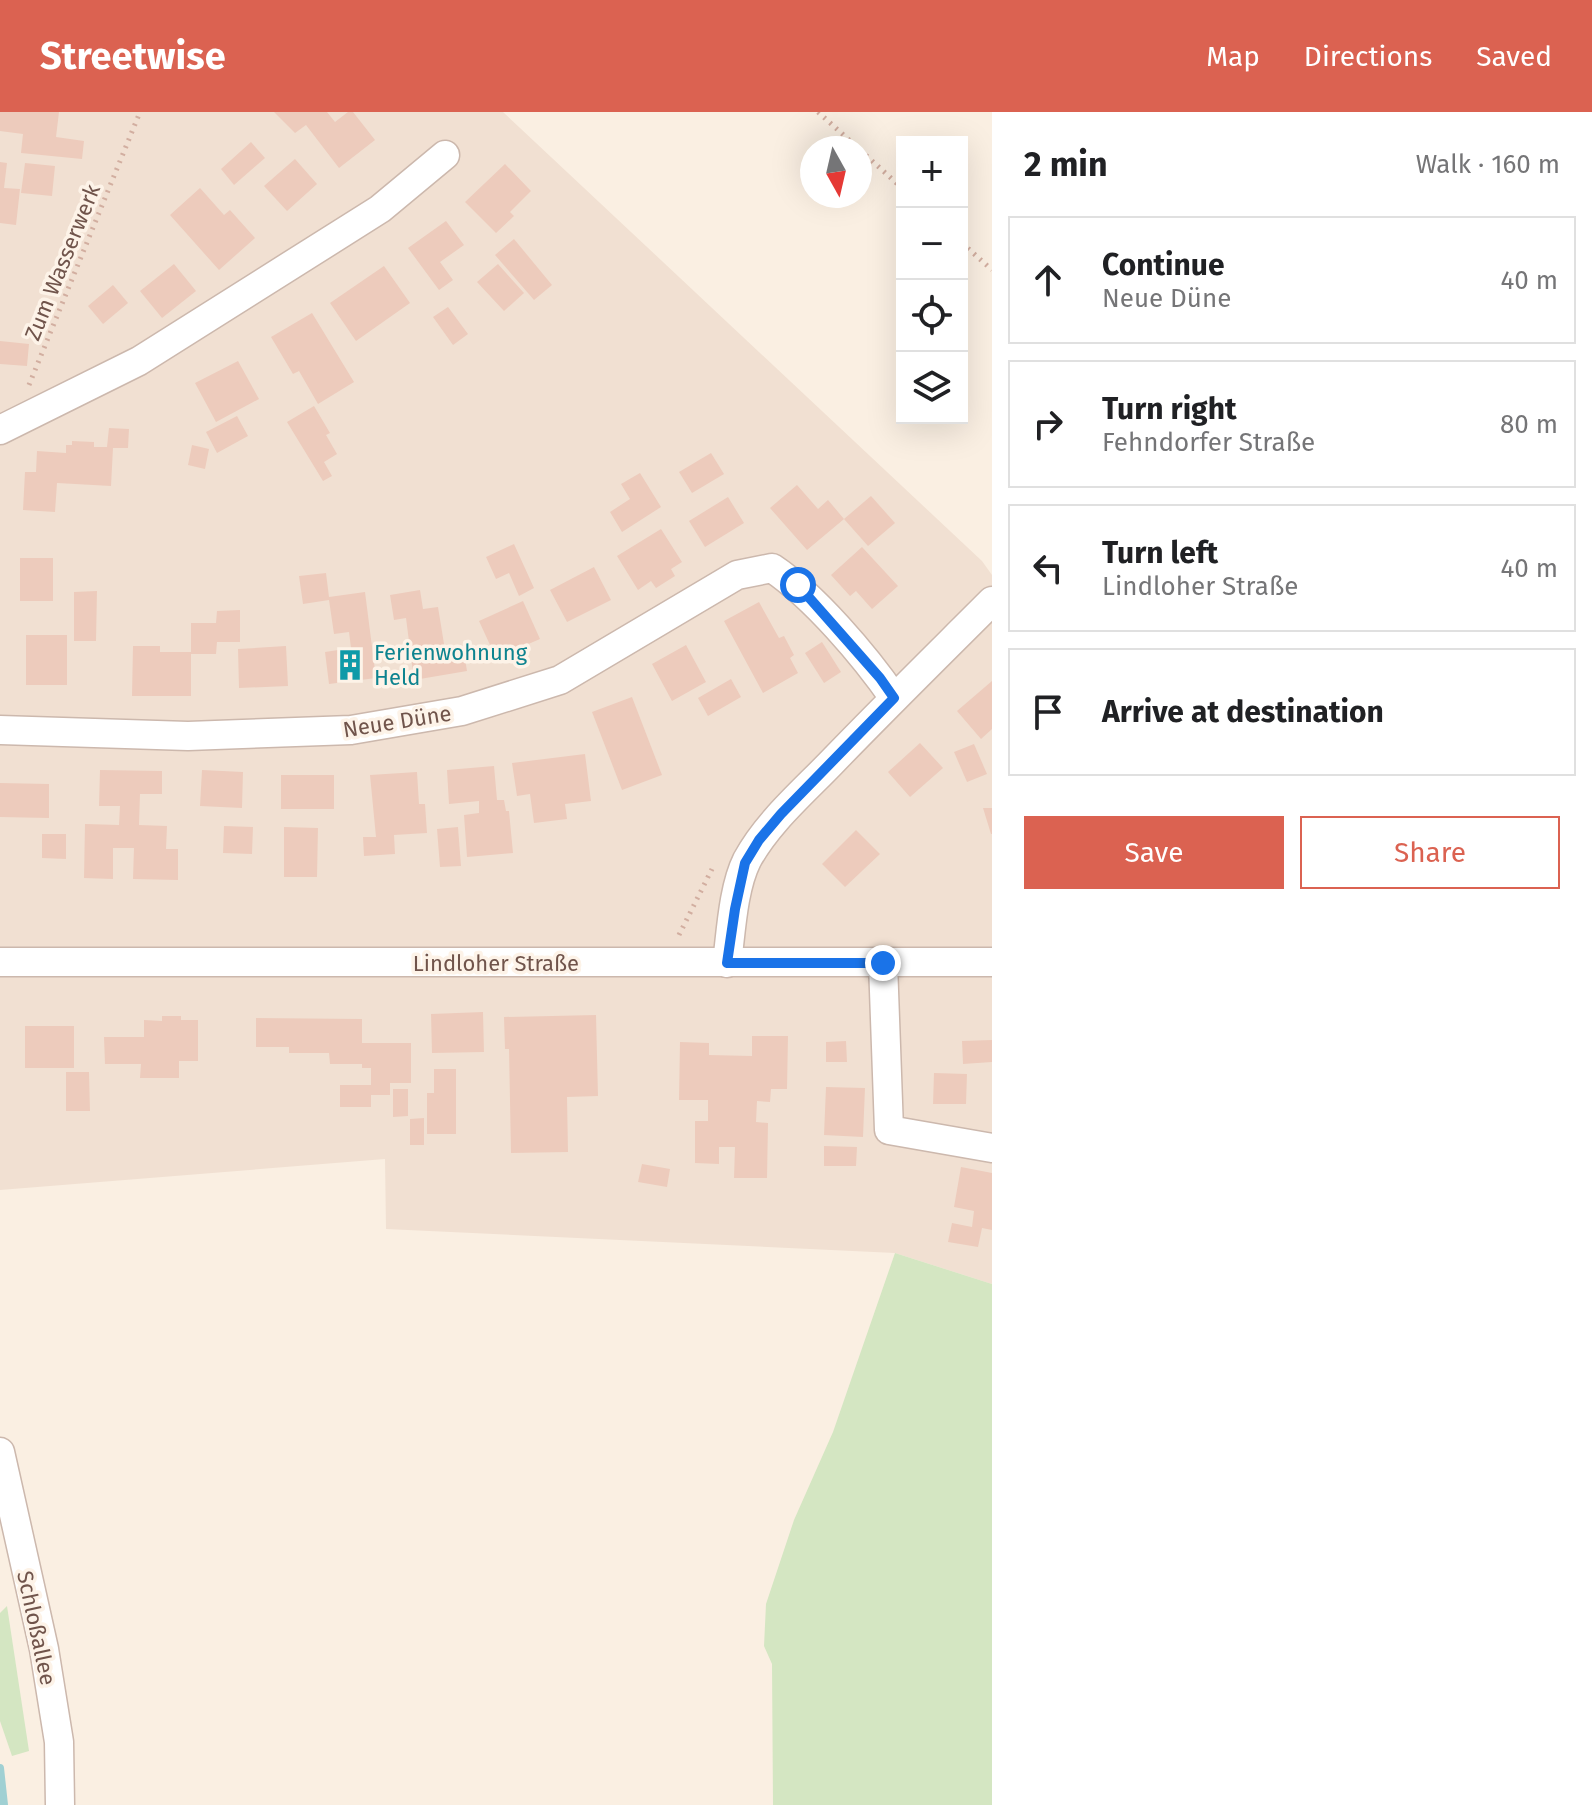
<!DOCTYPE html>
<meta charset="utf-8">
<style>
:root{--surface:#fff;--page:#f6f6f6;--text:#202124;--muted:#757577;--line:#e0e0e0;--accent:#db6251}
body{margin:0;font-family:"Fira Sans",sans-serif;background:var(--page);color:var(--text)}
.controls{position:absolute;right:24px;top:24px;display:grid;overflow:hidden;border-radius:0px;box-shadow:0 8px 32px #0002}
.controls button{width:72px;height:72px;display:grid;place-items:center;padding:0;border:0;border-bottom:2px solid var(--line);background:var(--surface);color:var(--text);font:40px sans-serif}
.compass{position:absolute;left:800px;top:24px;width:72px;height:72px;border-radius:50%;background:var(--surface);box-shadow:0 8px 32px #0002;rotate:172deg}
.stop{position:absolute;width:24px;height:24px;margin:-18px;border:6px solid #1a73e8;border-radius:50%;background:#fff}
.stop.end{background:#1a73e8;border-color:#fff;box-shadow:0 2px 8px #0008}
.list{margin:0;padding:0;list-style:none}
h2{display:flex;justify-content:space-between;align-items:center;height:104px;margin:0;padding:0 32px;font-size:34px}
h2 small{font-size:26px;font-weight:400;color:var(--muted)}
.list li{display:grid;grid-template-columns:52px 1fr auto;gap:24px;align-items:center;box-sizing:border-box;height:128px;margin:0 16px 16px;padding:0 16px;border:2px solid var(--line);border-radius:0px}
.list b{display:block;font-size:30px;white-space:nowrap}
.list p{margin:0;font-size:26px;white-space:nowrap;color:var(--muted)}
.list em{font-size:26px;font-style:normal;color:var(--muted)}
.actions{display:flex;gap:16px;padding:24px 32px}
.actions a{flex:1;padding:18px 0;border:2px solid var(--accent);border-radius:0px;text-align:center;font-size:28px;color:var(--accent)}
.actions .main{background:var(--accent);color:#fff}
.icon{flex:none;width:44px;height:44px;fill:none;stroke:currentColor;stroke-width:2;stroke-linecap:round;stroke-linejoin:round}
.map{position:relative;flex:none;width:992px;height:1693px;overflow:hidden}
header{display:flex;align-items:center;gap:48px;box-sizing:border-box;height:112px;padding:0 40px;background:var(--accent);color:#fff}
header strong{font-size:38px}
nav{display:flex;gap:44px;margin-inline-start:auto;font-size:28px}
main{display:flex}
aside{flex:1;background:var(--surface)}
.map>svg:first-child{display:block}
.residential{fill:#f1e0d2}
.green{fill:#d4e6c2}
.lines{fill:none;stroke-linecap:round;stroke-linejoin:round}
.stream{stroke:#a0d0d3;stroke-width:8}
.building{fill:#edcbbc}
.minor-casing{stroke:#ccb8ad;stroke-width:31}
.path{stroke:#d2aea0;stroke-width:5;stroke-dasharray:2 6;stroke-linecap:butt}
.minor{stroke:#fff;stroke-width:28}
.route{stroke:#1a73e8;stroke-width:10}
.labels{text-anchor:middle;stroke-width:7;stroke-linejoin:round;paint-order:stroke}
.street-label{font-size:22px;fill:#70544b;stroke:#fdf3e8}
.culture-label{font-size:22px;fill:#0d838f;stroke:#fdf3e8;text-anchor:start}
</style>
<header>
<strong>Streetwise</strong>
<nav><a>Map</a><a>Directions</a><a>Saved</a></nav>
</header>
<main>
<div class="map">
<svg width="992" height="1693" viewBox="0 0 992 1693">
<rect width="100%" height="100%" fill="#faefe2"/>
<polygon class="residential" points="0,0 503,0 982,449 992,463 992,1172 895,1141 386,1117 385,1047 0,1078"/>
<g class="green">
<polygon points="895,1141 992,1172 992,1693 773,1693 772,1552 764,1534 766,1492 794,1408 833,1320"/>
<polygon points="7,1494 29,1639 12,1644 0,1609 0,1501"/>
</g>
<g class="lines">
<polyline class="stream" points="0,1656 4,1693"/>
</g>
<g class="building">
<polygon points="0,0 59,0 56,25 84,29 82,47 21,41 23,22 0,19"/>
<polygon points="274,0 327,0 335,10 348,0 353,0 375,28 339,56 306,13 295,21"/>
<polygon points="251,30 265,46 234,73 221,57"/>
<polygon points="295,47 317,72 287,99 264,74"/>
<polygon points="0,50 7,51 4,76 20,77 16,113 0,111"/>
<polygon points="25,51 55,54 52,84 21,81"/>
<polygon points="505,52 531,79 510,100 514,104 496,121 465,90"/>
<polygon points="200,76 224,103 230,98 255,126 219,158 170,103"/>
<polygon points="446,109 464,133 440,150 453,168 439,178 408,136"/>
<polygon points="514,127 552,173 534,188 495,143"/>
<polygon points="174,152 196,179 162,206 140,179"/>
<polygon points="498,152 524,181 504,199 477,170"/>
<polygon points="384,154 410,191 356,229 330,191"/>
<polygon points="113,173 128,191 103,212 88,194"/>
<polygon points="448,195 468,222 453,233 433,205"/>
<polygon points="312,201 354,270 318,292 299,259 293,262 271,225"/>
<polygon points="0,229 29,232 27,254 0,252"/>
<polygon points="238,249 259,287 216,310 195,271"/>
<polygon points="314,294 330,321 326,323 337,342 324,350 332,364 323,369 287,310"/>
<polygon points="237,304 248,324 217,341 206,320"/>
<polygon points="109,316 129,317 128,336 113,336 111,374 57,371 55,400 23,398 25,360 36,360 37,339 66,341 66,333 72,333 72,329 94,330 94,335 107,335"/>
<polygon points="192,333 209,337 205,357 188,353"/>
<polygon points="711,341 724,362 692,381 679,360"/>
<polygon points="640,361 661,395 622,420 610,400 630,387 621,372"/>
<polygon points="797,373 818,397 828,388 844,407 807,438 770,396"/>
<polygon points="871,384 895,411 868,434 844,407"/>
<polygon points="728,385 744,411 705,435 689,409"/>
<polygon points="661,417 682,450 671,457 675,464 656,476 651,469 638,478 617,444"/>
<polygon points="514,432 534,476 519,484 509,461 496,467 486,445"/>
<polygon points="862,435 898,474 872,497 856,479 850,484 831,463"/>
<rect x="20" y="446" width="33" height="43"/>
<polygon points="594,455 611,488 567,510 550,478"/>
<polygon points="326,461 329,485 365,480 376,566 329,572 325,540 351,536 349,520 334,522 329,488 303,492 299,464"/>
<polygon points="420,478 423,497 438,495 445,538 463,535 467,559 414,568 406,506 394,508 390,483"/>
<polygon points="97,479 96,529 74,529 74,480"/>
<polygon points="523,489 540,527 496,546 479,509"/>
<polygon points="759,490 779,526 784,524 794,543 790,546 798,561 763,581 724,509"/>
<polygon points="240,498 240,530 217,530 216,542 191,542 191,584 132,584 133,534 160,534 160,540 191,540 191,511 216,511 217,499"/>
<rect x="26" y="523" width="41" height="50"/>
<polygon points="822,530 841,560 824,571 805,541"/>
<polygon points="686,533 706,570 672,589 652,552"/>
<polygon points="286,534 288,574 239,576 238,537"/>
<polygon points="731,567 741,585 708,604 698,586"/>
<polygon points="992,569 992,617 981,627 957,599"/>
<polygon points="632,585 662,663 622,678 592,600"/>
<polygon points="920,631 943,656 910,685 888,660"/>
<polygon points="974,632 987,662 967,670 954,640"/>
<polygon points="585,642 591,689 565,692 567,707 534,711 530,682 517,684 512,651"/>
<polygon points="494,654 497,688 504,688 506,699 509,699 513,741 467,745 464,703 479,701 479,689 449,692 447,658"/>
<polygon points="100,658 162,659 162,682 140,682 139,713 167,714 166,737 178,737 178,768 133,767 134,736 113,736 113,767 84,766 85,712 119,713 120,694 99,694"/>
<polygon points="202,658 243,660 242,696 200,694"/>
<polygon points="417,660 419,692 425,692 427,721 394,723 395,742 364,744 363,725 376,725 370,663"/>
<rect x="281" y="663" width="53" height="34"/>
<polygon points="0,671 49,672 49,706 0,705"/>
<polygon points="983,696 992,696 992,722 991,722"/>
<polygon points="224,714 253,715 252,742 223,741"/>
<polygon points="284,715 318,716 317,765 284,765"/>
<polygon points="458,715 461,754 440,755 437,717"/>
<polygon points="856,718 880,742 845,775 822,752"/>
<polygon points="42,722 66,722 66,747 42,746"/>
<polygon points="483,900 484,940 432,941 431,902"/>
<polygon points="596,903 598,984 567,985 568,1040 511,1041 509,937 505,937 504,905"/>
<polygon points="162,904 181,904 181,908 198,908 198,949 179,949 179,966 140,966 141,952 105,952 104,925 144,925 144,908 162,909"/>
<polygon points="256,906 362,907 362,931 411,931 411,971 390,971 390,983 371,983 371,995 340,995 340,973 371,973 371,956 362,956 362,952 330,952 329,941 289,941 289,935 256,935"/>
<rect x="25" y="914" width="49" height="42"/>
<polygon points="752,924 788,924 787,977 771,977 770,990 757,989 756,1010 768,1011 767,1066 734,1066 735,1035 719,1035 719,1052 695,1051 695,1009 708,1009 708,988 679,988 680,930 709,931 709,943 752,944"/>
<polygon points="992,928 992,950 963,952 962,929"/>
<polygon points="846,929 847,950 826,950 826,930"/>
<polygon points="434,957 456,957 456,1022 427,1022 427,981 434,981"/>
<polygon points="66,960 89,960 90,999 66,999"/>
<polygon points="934,961 967,962 966,992 933,992"/>
<polygon points="826,975 865,976 863,1025 824,1023"/>
<polygon points="393,977 408,977 408,1004 393,1005"/>
<polygon points="424,1006 424,1033 410,1033 410,1007"/>
<polygon points="824,1034 857,1035 856,1054 824,1054"/>
<polygon points="642,1052 670,1057 667,1075 638,1070"/>
<polygon points="961,1055 992,1061 992,1118 982,1116 978,1135 948,1130 952,1111 972,1115 974,1099 954,1095"/>
</g>
<g class="lines">
<defs>
<g id="minor">
<polyline points="0,318 139,249 380,97 445,43"/>
<path d="M 0,618 L 188,624 L 351,618 L 462,599 L 560,568 L 737,463 L 772,456 C 814,484 865,544 894,586"/>
<polyline points="0,850 992,850"/>
<path d="M 727,851 C 731,820 733,776 747,748 C 767,711 802,681 831,651 C 884,596 938,543 992,489"/>
<polyline points="883,851 889,1018 992,1036"/>
<polyline points="0,1340 44,1537 59,1630 60,1693"/>
</g>
</defs>
<use href="#minor" class="minor-casing"/>
<g class="path">
<polyline points="818,0 858,36"/>
<polyline points="860,38 902,76"/>
<polyline points="962,131 992,158"/>
<polyline points="29,273 140,0"/>
<polyline points="679,823 712,757"/>
</g>
<use href="#minor" class="minor"/>
</g>
<g class="lines">
<polyline class="route" points="798,473 880,566 894,586 781,702 759,728 745,751 735,797 727,851 883,851"/>
</g>
<defs>
<symbol id="building-bare" viewBox="-9 -9 18 18"><path d="M-4-6H4V6H1V3H-1V6H-4ZM-2.5-4.3h1.7v1.8h-1.7ZM.8-4.3h1.7v1.8H.8ZM-2.5-1h1.7V.8h-1.7ZM.8-1h1.7V.8H.8Z" fill="#0f9aa8" stroke="#fdf3e8" stroke-width="2.5" paint-order="stroke"/></symbol>
</defs>
<g fill-rule="evenodd">
<use href="#building-bare" x="328" y="531" width="44" height="44"/>
</g>
<g class="labels">
<g class="street-label">
<text transform="translate(62 150) rotate(-68)" y="8">Zum Wasserwerk</text>
<text transform="translate(397 609) rotate(-9)" y="8">Neue Düne</text>
<text x="496" y="859">Lindloher Straße</text>
<text transform="translate(37 1516) rotate(78)" y="8">Schloßallee</text>
</g>
<g class="culture-label">
<text x="374" y="548">Ferienwohnung<tspan x="374" dy="25">Held</tspan></text>
</g>
</g>
</svg>
<div class="controls">
<button>+</button>
<button>−</button>
<button><svg class="icon" aria-label="locate" viewBox="0 0 24 24"><circle cx="12" cy="12" r="6"/><path d="M12 2v4M12 18v4M2 12h4M18 12h4"/></svg></button>
<button><svg class="icon" aria-label="layers" viewBox="0 0 24 24"><path d="M12 4l9 5-9 5-9-5zM3 14l9 5 9-5"/></svg></button>
</div>
<svg class="compass" viewBox="-18 -18 36 36"><path d="M0-13l5 13h-10z" fill="#e53935"/><path d="M0 13l5-13h-10z" fill="#757577"/></svg>
<div class="stop" style="left:798px;top:473px"></div>
<div class="stop end" style="left:883px;top:851px"></div>
</div>
<aside>
<h2>2 min<small>Walk · 160 m</small></h2>
<ul class="list">
<li><svg class="icon" aria-label="ahead" viewBox="0 0 24 24"><path d="M12 20V5M6 11l6-6 6 6"/></svg><div><b>Continue</b><p>Neue Düne</p></div><em>40 m</em></li>
<li><svg class="icon" aria-label="right" viewBox="0 0 24 24"><path d="M7 20v-9h11M14 6l5 5-5 5"/></svg><div><b>Turn right</b><p>Fehndorfer Straße</p></div><em>80 m</em></li>
<li><svg class="icon" aria-label="left" viewBox="0 0 24 24"><path d="M17 20v-9H6M10 6l-5 5 5 5"/></svg><div><b>Turn left</b><p>Lindloher Straße</p></div><em>40 m</em></li>
<li><svg class="icon" aria-label="arrive" viewBox="0 0 24 24"><path d="M6 21V4h12l-3 4 3 4H6"/></svg><div><b>Arrive at destination</b></div></li>
</ul>
<div class="actions"><a class="main">Save</a><a>Share</a></div>
</aside>
</main>
